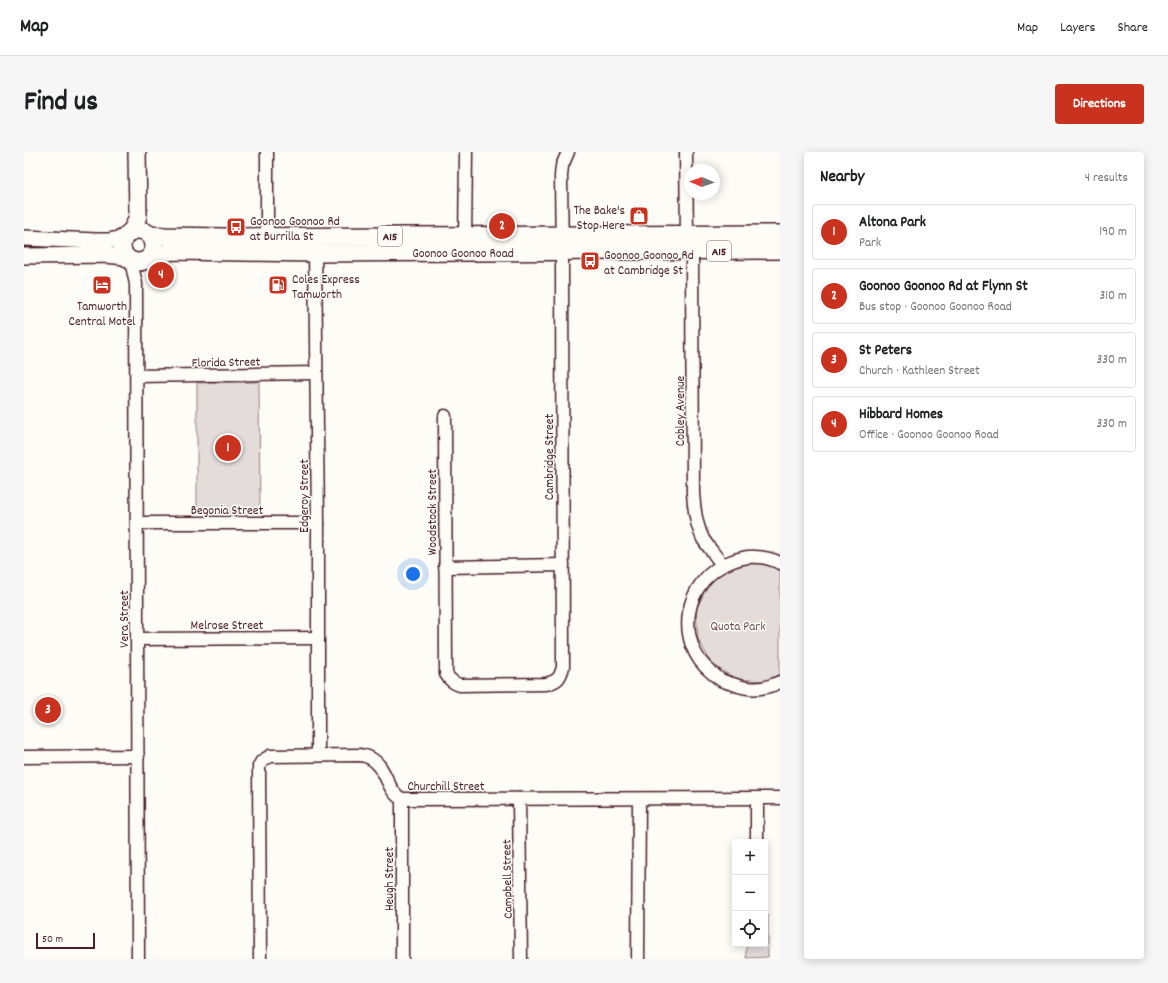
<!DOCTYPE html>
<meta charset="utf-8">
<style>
:root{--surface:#fff;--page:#f6f6f6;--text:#202124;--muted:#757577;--line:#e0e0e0;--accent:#c8321e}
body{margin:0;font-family:Dekko,sans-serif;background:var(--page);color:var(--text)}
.controls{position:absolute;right:12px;bottom:12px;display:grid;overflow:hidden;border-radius:4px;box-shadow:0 2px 10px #0003}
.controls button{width:36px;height:36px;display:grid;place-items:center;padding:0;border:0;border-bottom:1px solid var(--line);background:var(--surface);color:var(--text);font:20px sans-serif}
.compass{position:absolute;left:660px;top:12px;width:36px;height:36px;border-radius:50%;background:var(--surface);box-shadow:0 2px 10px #0003;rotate:272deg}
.scale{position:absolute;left:12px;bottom:10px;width:59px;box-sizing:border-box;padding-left:4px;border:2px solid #4a1f2b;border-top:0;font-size:11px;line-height:14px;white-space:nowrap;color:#4a1f2b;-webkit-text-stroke:3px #fdfcf7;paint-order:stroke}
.you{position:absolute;left:389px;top:422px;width:14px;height:14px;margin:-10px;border:3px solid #fff;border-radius:50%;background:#1a73e8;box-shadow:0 0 0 6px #1a73e833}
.badge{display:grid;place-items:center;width:26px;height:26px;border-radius:50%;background:var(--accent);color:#fff;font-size:13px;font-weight:700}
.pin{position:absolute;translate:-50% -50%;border:2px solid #fff;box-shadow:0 1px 4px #0006}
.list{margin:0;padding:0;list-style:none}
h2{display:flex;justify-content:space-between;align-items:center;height:52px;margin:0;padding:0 16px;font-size:17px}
h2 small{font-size:13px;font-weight:400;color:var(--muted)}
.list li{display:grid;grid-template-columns:26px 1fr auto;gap:12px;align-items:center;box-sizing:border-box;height:56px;margin:0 8px 8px;padding:0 8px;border:1px solid var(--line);border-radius:4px}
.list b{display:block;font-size:15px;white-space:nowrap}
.list p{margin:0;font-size:13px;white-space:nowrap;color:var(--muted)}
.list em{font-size:13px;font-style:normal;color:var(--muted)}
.icon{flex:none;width:22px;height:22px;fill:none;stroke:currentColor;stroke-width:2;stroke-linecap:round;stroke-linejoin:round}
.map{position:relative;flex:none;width:756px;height:807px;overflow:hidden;border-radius:4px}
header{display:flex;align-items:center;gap:24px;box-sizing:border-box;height:56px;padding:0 20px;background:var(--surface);border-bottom:1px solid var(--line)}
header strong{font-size:19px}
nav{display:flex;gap:22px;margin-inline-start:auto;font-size:14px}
.intro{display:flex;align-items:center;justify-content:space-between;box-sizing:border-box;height:96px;padding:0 24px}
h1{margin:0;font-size:28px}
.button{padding:10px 18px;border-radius:4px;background:var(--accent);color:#fff;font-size:14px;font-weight:700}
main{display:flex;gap:24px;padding:0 24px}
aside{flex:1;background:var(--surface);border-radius:4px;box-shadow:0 2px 10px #0003}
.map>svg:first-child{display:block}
.green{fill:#e3dcda;stroke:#967e82}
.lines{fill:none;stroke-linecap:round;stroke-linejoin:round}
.minor-casing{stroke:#4a1f2b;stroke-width:15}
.major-casing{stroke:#4a1f2b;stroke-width:18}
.highway-casing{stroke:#4a1f2b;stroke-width:20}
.minor{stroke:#fdfcf7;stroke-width:12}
.major{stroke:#fdfcf7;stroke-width:15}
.highway{stroke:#fdfcf7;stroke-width:17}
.labels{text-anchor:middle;stroke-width:3;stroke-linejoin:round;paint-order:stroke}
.shield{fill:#fdfcf7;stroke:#806168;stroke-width:1}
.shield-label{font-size:12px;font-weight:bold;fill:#4a1f2b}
.poi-label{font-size:13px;fill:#4a1f2b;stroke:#fdfcf7;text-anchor:start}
.street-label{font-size:13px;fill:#4a1f2b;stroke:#fdfcf7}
.park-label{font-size:13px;fill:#704e57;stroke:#fdfcf7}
</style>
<header>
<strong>Map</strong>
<nav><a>Map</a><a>Layers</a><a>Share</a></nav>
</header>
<div class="intro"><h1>Find us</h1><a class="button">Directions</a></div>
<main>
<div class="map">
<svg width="756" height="807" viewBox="0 0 756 807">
<rect width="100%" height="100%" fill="#fdfcf7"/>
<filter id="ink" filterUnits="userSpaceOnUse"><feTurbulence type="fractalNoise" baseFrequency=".025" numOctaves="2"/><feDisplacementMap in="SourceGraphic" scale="8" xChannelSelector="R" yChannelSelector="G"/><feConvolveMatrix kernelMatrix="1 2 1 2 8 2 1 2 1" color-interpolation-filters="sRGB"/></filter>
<g filter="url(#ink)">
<g class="green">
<polygon points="235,230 236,361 173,360 173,231"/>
<polygon points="735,410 756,417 756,522 741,529 712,527 688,512 674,487 672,458 684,432 707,415"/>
<polygon points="741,758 744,763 744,805 722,806 722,792 741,792"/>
</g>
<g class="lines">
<defs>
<g id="minor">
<polyline points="662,0 663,83"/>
<polyline points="243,84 243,0"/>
<polyline points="441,91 442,0"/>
<polyline points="291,95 294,371 294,603"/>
<path d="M 668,99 L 669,341 C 670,357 672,373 679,387 C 685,396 692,404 698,413"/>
<polyline points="107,109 112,132 114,807"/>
<polyline points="113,224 292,221"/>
<path d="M 421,264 L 422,522 C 426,528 429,531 436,533 L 522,532 C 534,529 536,526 539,515 L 538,108 L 537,24 L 538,14 L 544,0"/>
<polyline points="113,371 294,371"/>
<path d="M 756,411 C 740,403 722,403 706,410 C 660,427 649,490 688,521 C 691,523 694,526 697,528 C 701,530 705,531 709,532 C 719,536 731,538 742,535 C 747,534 751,532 756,530"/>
<polyline points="421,415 539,413"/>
<polyline points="113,487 293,486"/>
<polyline points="0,605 114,604"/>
<polyline points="378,647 378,807"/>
<polyline points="495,647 497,807"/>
<polyline points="733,647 733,690"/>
<path d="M 236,807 L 235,614 L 238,609 L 246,604 L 336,603 C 340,604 343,604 346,606 C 363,614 362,639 378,647 L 756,646"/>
<polyline points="614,807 615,647"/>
</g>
<g id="major">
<polyline points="0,86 73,89 84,89 100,86"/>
<polyline points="0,104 82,103 101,105"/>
</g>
<g id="highway">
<circle cx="114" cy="94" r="16"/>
<polyline points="107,80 111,72 114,64 113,0"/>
<polyline points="125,83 141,84 200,85 756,82"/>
<polyline points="123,108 140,101 150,99 291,101 756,98"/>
</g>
</defs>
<use href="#minor" class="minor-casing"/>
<use href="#major" class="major-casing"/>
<use href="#highway" class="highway-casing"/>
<use href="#minor" class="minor"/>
<use href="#major" class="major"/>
<use href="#highway" class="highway"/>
</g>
</g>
<defs>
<symbol id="shop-square" viewBox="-11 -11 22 22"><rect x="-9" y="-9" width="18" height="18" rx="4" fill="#c8321e" stroke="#fdfcf7"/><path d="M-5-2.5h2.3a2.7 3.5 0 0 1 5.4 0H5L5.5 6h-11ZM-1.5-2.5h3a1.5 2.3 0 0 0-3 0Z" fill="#fff"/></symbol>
<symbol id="bus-square" viewBox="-11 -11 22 22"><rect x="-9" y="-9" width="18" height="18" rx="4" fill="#c8321e" stroke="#fdfcf7"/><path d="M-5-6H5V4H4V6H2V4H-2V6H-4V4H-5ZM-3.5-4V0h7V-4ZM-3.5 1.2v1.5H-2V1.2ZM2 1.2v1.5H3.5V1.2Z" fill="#fff"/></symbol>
<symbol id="hotel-square" viewBox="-11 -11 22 22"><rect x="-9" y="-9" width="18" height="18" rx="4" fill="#c8321e" stroke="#fdfcf7"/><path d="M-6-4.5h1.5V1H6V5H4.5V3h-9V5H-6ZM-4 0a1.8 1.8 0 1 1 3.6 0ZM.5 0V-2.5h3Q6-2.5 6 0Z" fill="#fff"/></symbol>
<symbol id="fuel-square" viewBox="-11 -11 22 22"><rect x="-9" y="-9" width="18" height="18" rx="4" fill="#c8321e" stroke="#fdfcf7"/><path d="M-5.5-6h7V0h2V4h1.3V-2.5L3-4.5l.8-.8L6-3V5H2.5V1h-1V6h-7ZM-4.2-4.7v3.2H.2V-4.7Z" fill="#fff"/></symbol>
</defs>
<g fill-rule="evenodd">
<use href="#shop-square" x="604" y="53" width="22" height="22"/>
<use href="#bus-square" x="201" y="64" width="22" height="22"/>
<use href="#bus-square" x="555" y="98" width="22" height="22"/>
<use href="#hotel-square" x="67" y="122" width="22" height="22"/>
<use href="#fuel-square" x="243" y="122" width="22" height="22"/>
</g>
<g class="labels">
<g class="shield">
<rect x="354" y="74" width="24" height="20" rx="3"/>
<rect x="683" y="89" width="24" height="20" rx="3"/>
</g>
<g class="shield-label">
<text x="366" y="88">A15</text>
<text x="695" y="103">A15</text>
</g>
<g class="poi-label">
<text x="601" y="62" text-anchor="end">The Bake's<tspan x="601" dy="15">Stop Here</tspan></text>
<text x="226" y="73">Goonoo Goonoo Rd<tspan x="226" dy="15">at Burrilla St</tspan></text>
<text x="580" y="107">Goonoo Goonoo Rd<tspan x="580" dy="15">at Cambridge St</tspan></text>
<text x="268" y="131">Coles Express<tspan x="268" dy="15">Tamworth</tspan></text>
<text x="78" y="158" text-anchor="middle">Tamworth<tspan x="78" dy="15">Central Motel</tspan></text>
</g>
<g class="street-label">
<text x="439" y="105">Goonoo Goonoo Road</text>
<text transform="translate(202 209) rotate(-1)" y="5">Florida Street</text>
<text transform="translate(655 259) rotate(-90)" y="5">Cobley Avenue</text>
<text transform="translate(524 305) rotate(-90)" y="5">Cambridge Street</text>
<text transform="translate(279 344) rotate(-90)" y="5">Edgeroy Street</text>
<text x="203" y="362">Begonia Street</text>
<text transform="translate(407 360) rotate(-90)" y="5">Woodstock Street</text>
<text transform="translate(99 467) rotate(-90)" y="5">Vera Street</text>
<text x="203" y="477">Melrose Street</text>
<text x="422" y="638">Churchill Street</text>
<text transform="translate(364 727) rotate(-90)" y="5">Heugh Street</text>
<text transform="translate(482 727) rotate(-91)" y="5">Campbell Street</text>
</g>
<g class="park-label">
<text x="714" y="478">Quota Park</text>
</g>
</g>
</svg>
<div class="controls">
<button>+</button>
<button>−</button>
<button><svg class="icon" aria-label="locate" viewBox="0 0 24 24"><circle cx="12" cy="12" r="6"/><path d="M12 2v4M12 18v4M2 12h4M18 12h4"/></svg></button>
</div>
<svg class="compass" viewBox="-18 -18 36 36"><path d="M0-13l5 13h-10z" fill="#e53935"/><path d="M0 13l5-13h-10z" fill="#757577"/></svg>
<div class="scale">50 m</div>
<div class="you"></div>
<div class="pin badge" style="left:204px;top:296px">1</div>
<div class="pin badge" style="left:478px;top:74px">2</div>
<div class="pin badge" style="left:24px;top:558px">3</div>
<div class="pin badge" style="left:137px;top:123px">4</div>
</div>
<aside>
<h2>Nearby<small>4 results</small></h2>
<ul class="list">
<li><span class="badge">1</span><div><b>Altona Park</b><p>Park</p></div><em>190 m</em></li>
<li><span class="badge">2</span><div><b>Goonoo Goonoo Rd at Flynn St</b><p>Bus stop · Goonoo Goonoo Road</p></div><em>310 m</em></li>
<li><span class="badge">3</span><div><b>St Peters</b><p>Church · Kathleen Street</p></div><em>330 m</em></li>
<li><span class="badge">4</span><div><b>Hibbard Homes</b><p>Office · Goonoo Goonoo Road</p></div><em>330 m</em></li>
</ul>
</aside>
</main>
